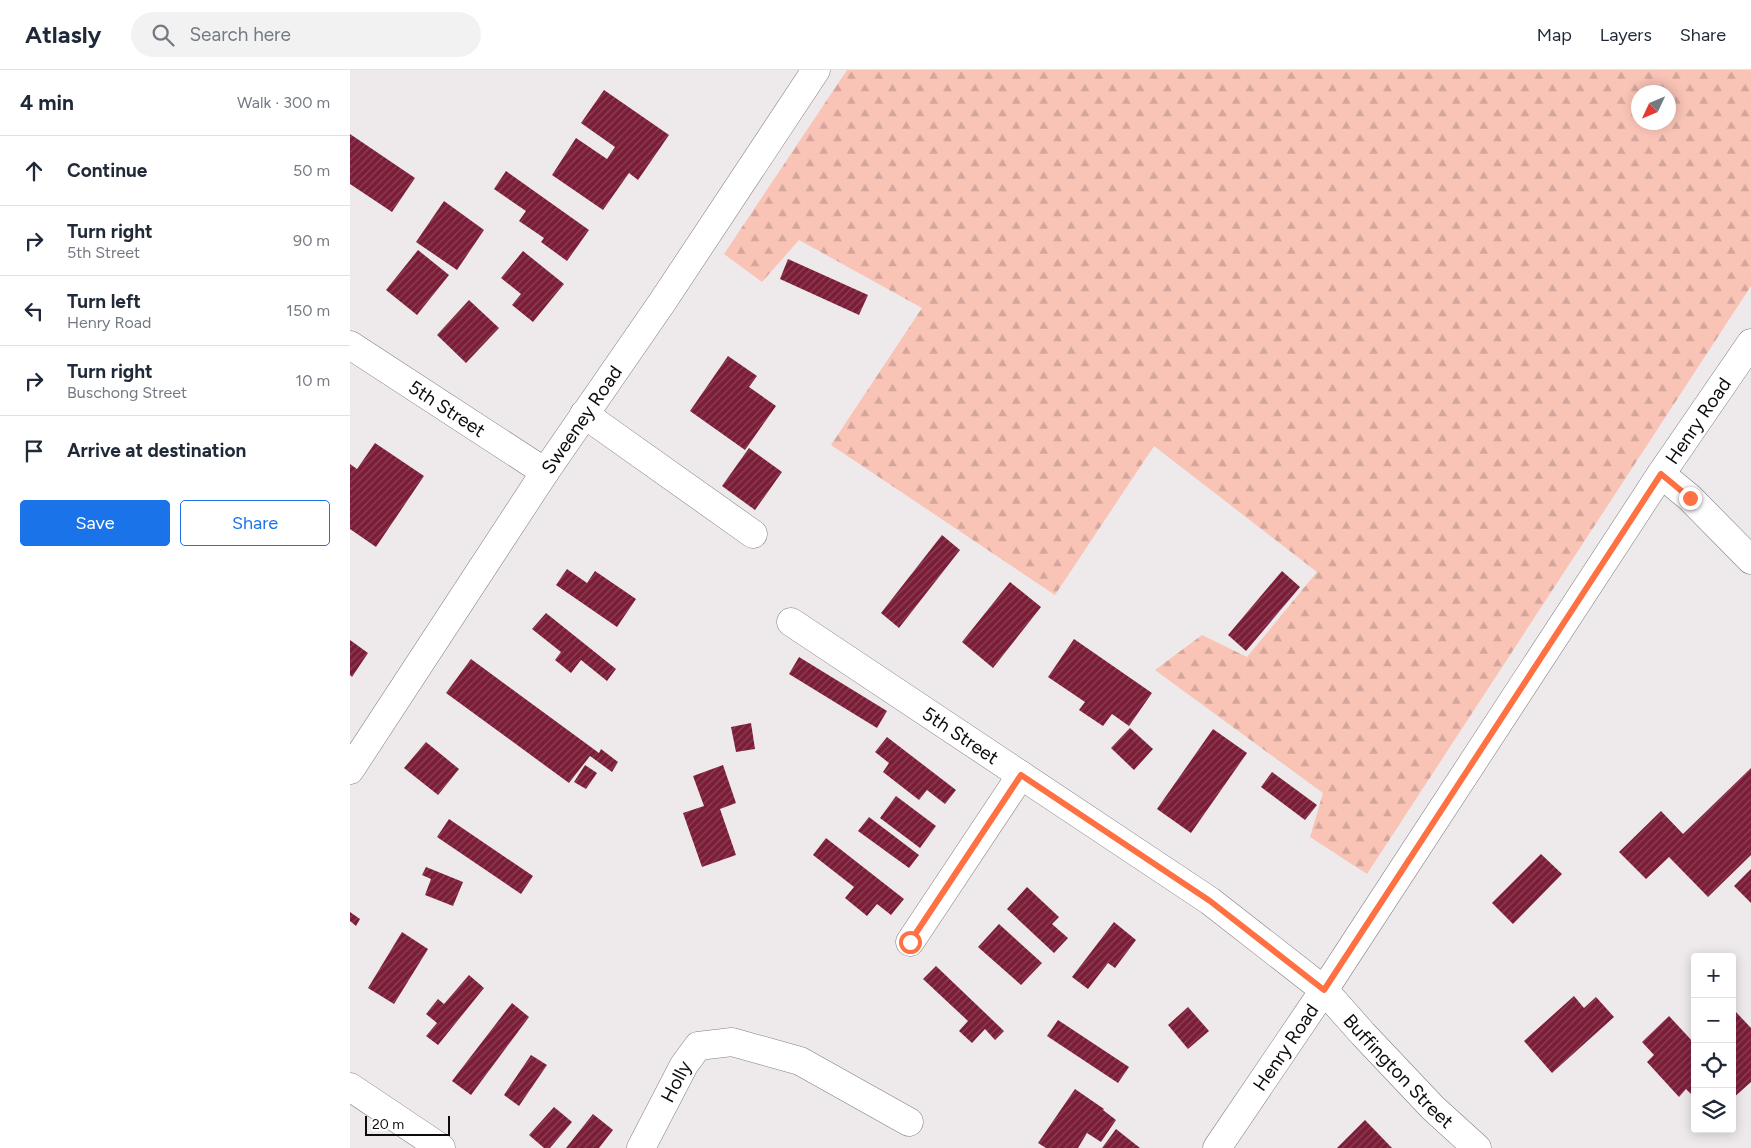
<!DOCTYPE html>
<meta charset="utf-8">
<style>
:root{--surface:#fff;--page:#f2f2f3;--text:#1f2937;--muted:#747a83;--line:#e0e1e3;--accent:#1a73e8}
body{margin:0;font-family:Figtree,sans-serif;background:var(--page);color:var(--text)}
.controls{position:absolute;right:15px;bottom:15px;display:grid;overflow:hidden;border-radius:5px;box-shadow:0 2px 12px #0003}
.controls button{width:45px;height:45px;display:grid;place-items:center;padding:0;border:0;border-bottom:1px solid var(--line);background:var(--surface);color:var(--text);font:25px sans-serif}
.compass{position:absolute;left:1281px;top:15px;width:45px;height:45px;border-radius:50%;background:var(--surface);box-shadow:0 2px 12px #0003;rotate:226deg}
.scale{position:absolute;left:15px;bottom:12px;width:85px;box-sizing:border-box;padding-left:5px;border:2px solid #0d0b0c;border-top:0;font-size:14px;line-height:18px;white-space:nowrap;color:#0d0b0c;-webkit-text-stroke:4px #fff;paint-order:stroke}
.stop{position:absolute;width:15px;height:15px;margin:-11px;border:4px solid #ff7043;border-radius:50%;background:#fff}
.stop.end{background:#ff7043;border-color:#fff;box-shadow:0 1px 5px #0008}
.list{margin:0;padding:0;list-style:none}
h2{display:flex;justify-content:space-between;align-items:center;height:65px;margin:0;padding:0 20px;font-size:21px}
h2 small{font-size:16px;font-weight:400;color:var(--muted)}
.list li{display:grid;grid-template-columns:32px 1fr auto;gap:15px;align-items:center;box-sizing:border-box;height:70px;padding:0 20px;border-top:1px solid var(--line)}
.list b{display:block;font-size:19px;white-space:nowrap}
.list p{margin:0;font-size:16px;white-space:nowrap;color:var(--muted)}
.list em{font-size:16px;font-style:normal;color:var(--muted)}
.actions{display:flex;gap:10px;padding:15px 20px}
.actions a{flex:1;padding:11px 0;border:1px solid var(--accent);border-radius:5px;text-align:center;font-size:18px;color:var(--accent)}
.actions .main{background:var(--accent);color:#fff}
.icon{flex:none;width:28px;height:28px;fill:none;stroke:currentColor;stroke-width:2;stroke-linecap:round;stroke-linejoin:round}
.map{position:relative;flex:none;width:1401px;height:1078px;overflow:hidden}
header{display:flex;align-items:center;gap:30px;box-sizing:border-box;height:70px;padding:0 25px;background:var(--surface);border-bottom:1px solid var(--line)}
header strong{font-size:24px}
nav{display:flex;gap:28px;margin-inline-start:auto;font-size:18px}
.search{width:350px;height:45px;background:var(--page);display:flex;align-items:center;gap:12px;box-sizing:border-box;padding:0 18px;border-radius:28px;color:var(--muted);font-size:19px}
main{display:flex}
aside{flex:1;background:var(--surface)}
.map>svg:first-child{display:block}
.forest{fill:url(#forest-firs);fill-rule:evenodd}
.building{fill:url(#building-hatch)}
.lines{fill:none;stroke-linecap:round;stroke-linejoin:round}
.minor-casing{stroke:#817d7f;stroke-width:29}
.minor{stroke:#fff;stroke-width:28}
.route{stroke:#ff7043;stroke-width:6}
.labels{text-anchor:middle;stroke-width:5;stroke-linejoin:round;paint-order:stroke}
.street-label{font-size:19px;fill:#0d0b0c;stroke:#fff}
</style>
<header>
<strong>Atlasly</strong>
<div class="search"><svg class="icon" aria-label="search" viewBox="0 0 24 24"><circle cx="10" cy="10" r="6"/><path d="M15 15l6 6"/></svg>Search here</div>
<nav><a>Map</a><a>Layers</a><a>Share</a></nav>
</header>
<main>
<aside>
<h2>4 min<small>Walk · 300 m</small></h2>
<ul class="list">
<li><svg class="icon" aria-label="ahead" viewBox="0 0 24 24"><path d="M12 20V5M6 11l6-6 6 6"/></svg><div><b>Continue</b></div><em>50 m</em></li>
<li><svg class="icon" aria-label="right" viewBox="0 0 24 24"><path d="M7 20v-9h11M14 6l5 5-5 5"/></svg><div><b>Turn right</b><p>5th Street</p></div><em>90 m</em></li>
<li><svg class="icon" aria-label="left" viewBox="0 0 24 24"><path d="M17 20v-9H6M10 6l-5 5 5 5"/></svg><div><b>Turn left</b><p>Henry Road</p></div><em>150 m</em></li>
<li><svg class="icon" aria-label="right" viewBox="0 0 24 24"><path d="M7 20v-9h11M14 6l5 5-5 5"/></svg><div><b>Turn right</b><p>Buschong Street</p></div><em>10 m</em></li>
<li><svg class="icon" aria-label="arrive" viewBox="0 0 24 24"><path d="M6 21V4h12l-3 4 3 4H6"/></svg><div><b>Arrive at destination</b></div></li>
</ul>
<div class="actions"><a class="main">Save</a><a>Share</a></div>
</aside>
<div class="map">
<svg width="1401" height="1078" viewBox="0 0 1401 1078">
<defs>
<pattern id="forest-firs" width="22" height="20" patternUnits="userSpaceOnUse" patternTransform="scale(1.25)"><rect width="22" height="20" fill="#f9c3b6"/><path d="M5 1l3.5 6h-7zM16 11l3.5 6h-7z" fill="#d4a69b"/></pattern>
<pattern id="building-hatch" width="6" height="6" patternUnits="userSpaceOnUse" patternTransform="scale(1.25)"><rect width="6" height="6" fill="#7c1d38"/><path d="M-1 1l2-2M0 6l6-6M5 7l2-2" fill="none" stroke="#8a4358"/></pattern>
</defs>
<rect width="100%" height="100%" fill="#eeeaec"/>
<path class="forest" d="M 497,0 L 1401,0 L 1401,216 L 1017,804 L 960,767 L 973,723 L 805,600 L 852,565 L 897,587 L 967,502 L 804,376 L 705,525 L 481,375 L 572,238 L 449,170 L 412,212 L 374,184 ZM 1288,22 L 1318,22 L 1318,52 L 1288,52 Z"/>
<g class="building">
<polygon points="254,20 319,65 288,110 279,103 253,140 202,105 226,68 257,89 265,77 231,53"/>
<polygon points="0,64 65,108 42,142 0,114"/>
<polygon points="156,101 239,160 217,191 191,172 194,168 169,151 176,141 144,119"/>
<polygon points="94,131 134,160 107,200 66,172"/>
<polygon points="68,180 99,205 67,245 36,220"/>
<polygon points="173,181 214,214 183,252 162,235 171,224 151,208"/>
<polygon points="438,189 518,225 509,245 430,209"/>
<polygon points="119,230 149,258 116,293 87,265"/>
<polygon points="378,286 407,306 399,317 426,336 395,380 340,341"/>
<polygon points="25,373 74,406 26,477 0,459 0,394 7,399"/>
<polygon points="399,378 432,402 405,440 372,416"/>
<polygon points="592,465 610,480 549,558 531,543"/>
<polygon points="217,499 237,513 245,501 286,529 267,557 206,515"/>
<polygon points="932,501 950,517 896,581 878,565"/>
<polygon points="660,512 691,537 643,598 612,572"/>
<polygon points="196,543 266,599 257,611 231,590 221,603 205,590 211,582 182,559"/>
<polygon points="724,569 802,623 779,656 762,644 753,656 729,640 735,632 698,607"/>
<polygon points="0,570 18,583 2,607 0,605"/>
<polygon points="449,587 537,641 527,658 439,604"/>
<polygon points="121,589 249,683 251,679 268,692 262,702 240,686 219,713 96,623"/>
<polygon points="401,653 405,679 386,682 381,657"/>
<polygon points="780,658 803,679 784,700 761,678"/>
<polygon points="863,659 897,683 841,763 807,739"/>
<polygon points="537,667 606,720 595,734 577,720 569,730 533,702 539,693 525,682"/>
<polygon points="76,672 109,699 88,725 54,698"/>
<polygon points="235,695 247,703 236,719 224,712"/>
<polygon points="373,695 386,733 370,739 386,785 352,797 333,743 354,736 343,706"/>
<polygon points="1401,698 1401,785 1358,827 1319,787 1296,809 1269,782 1311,741 1333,764"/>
<polygon points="922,702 967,735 955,750 911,717"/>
<polygon points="546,726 586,756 570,778 530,748"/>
<polygon points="519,747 569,785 559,798 508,761"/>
<polygon points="99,749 183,806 171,824 87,767"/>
<polygon points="476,768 554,829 541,845 527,834 517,846 495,828 504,817 463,785"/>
<polygon points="1191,784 1212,804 1163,854 1142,833"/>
<polygon points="76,797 113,812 103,836 75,825 81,809 72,805"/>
<polygon points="1401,799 1401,833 1384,816"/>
<polygon points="677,817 709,847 702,854 718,868 704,883 657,839"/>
<polygon points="0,842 10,849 6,856 0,851"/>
<polygon points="764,852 786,870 765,898 758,893 738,919 722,907"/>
<polygon points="649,854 692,893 671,915 628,877"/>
<polygon points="52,862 78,879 44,934 18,918"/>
<polygon points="586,896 654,961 645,970 635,959 622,973 609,961 618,951 573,909"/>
<polygon points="119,905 134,918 88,975 76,966 87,953 76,944 88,929 94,934"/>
<polygon points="1224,926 1234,938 1246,927 1264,947 1202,1003 1174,971"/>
<polygon points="162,933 179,947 121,1025 102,1011"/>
<polygon points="838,937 859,961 838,979 818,955"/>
<polygon points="1385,941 1401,958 1401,1012 1382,1029 1382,944"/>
<polygon points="1319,946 1345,974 1345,1028 1336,1019 1329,1027 1297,992 1304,985 1292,972"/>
<polygon points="708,950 779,997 768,1013 697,966"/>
<polygon points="181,985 197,995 169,1036 154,1025"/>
<polygon points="725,1019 754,1039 753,1040 766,1050 751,1072 737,1063 728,1078 696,1078 688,1073"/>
<polygon points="204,1037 222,1052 200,1078 194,1078 179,1065"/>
<polygon points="243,1044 263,1060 249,1078 216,1078"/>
<polygon points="1015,1050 1042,1078 987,1078"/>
<polygon points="766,1059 790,1078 752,1078"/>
</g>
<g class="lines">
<defs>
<g id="minor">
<path id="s1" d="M 0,275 L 195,402"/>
<polyline points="234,344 403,464"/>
<polyline points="1311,404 1340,428 1401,490"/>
<path id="s2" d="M 441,552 L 860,831 L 974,920 L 1013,964 L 1083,1038 L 1127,1078"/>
<path id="s3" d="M 0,700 L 195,402 L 313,231 L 466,0"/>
<polyline points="560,872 671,705"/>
<polyline points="0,1017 91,1078"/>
<path id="s4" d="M 291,1078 L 334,995 L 348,976 L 382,972 L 450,991 L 559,1052"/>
<path id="s5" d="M 867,1078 L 974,920 L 1311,404 L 1401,273"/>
</g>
</defs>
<use href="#minor" class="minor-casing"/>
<use href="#minor" class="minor"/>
</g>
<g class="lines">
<polyline class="route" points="560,872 671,705 860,831 974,920 1311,404 1340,428"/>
</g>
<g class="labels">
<g class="street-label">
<text dy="7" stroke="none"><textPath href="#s1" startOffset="116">5th Street</textPath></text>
<text dy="7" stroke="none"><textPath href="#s3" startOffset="420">Sweeney Road</textPath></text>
<text dy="7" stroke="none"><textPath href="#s5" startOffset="872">Henry Road</textPath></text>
<text dy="7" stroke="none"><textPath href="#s2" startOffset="204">5th Street</textPath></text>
<text dy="7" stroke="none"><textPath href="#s5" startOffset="122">Henry Road</textPath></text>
<text dy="7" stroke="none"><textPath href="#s2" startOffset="758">Buffington Street</textPath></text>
<text dy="7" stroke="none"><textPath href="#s4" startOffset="75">Holly</textPath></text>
</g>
</g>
</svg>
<div class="controls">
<button>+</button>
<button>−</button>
<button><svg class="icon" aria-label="locate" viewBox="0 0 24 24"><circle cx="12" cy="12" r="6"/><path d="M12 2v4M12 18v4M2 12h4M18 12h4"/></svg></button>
<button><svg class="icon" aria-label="layers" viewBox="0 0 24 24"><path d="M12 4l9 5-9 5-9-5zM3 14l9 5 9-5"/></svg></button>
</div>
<svg class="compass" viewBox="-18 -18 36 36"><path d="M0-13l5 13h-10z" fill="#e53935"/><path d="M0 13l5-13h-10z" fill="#747a83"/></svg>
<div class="scale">20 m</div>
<div class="stop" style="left:560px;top:872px"></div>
<div class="stop end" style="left:1340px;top:428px"></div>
</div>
</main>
